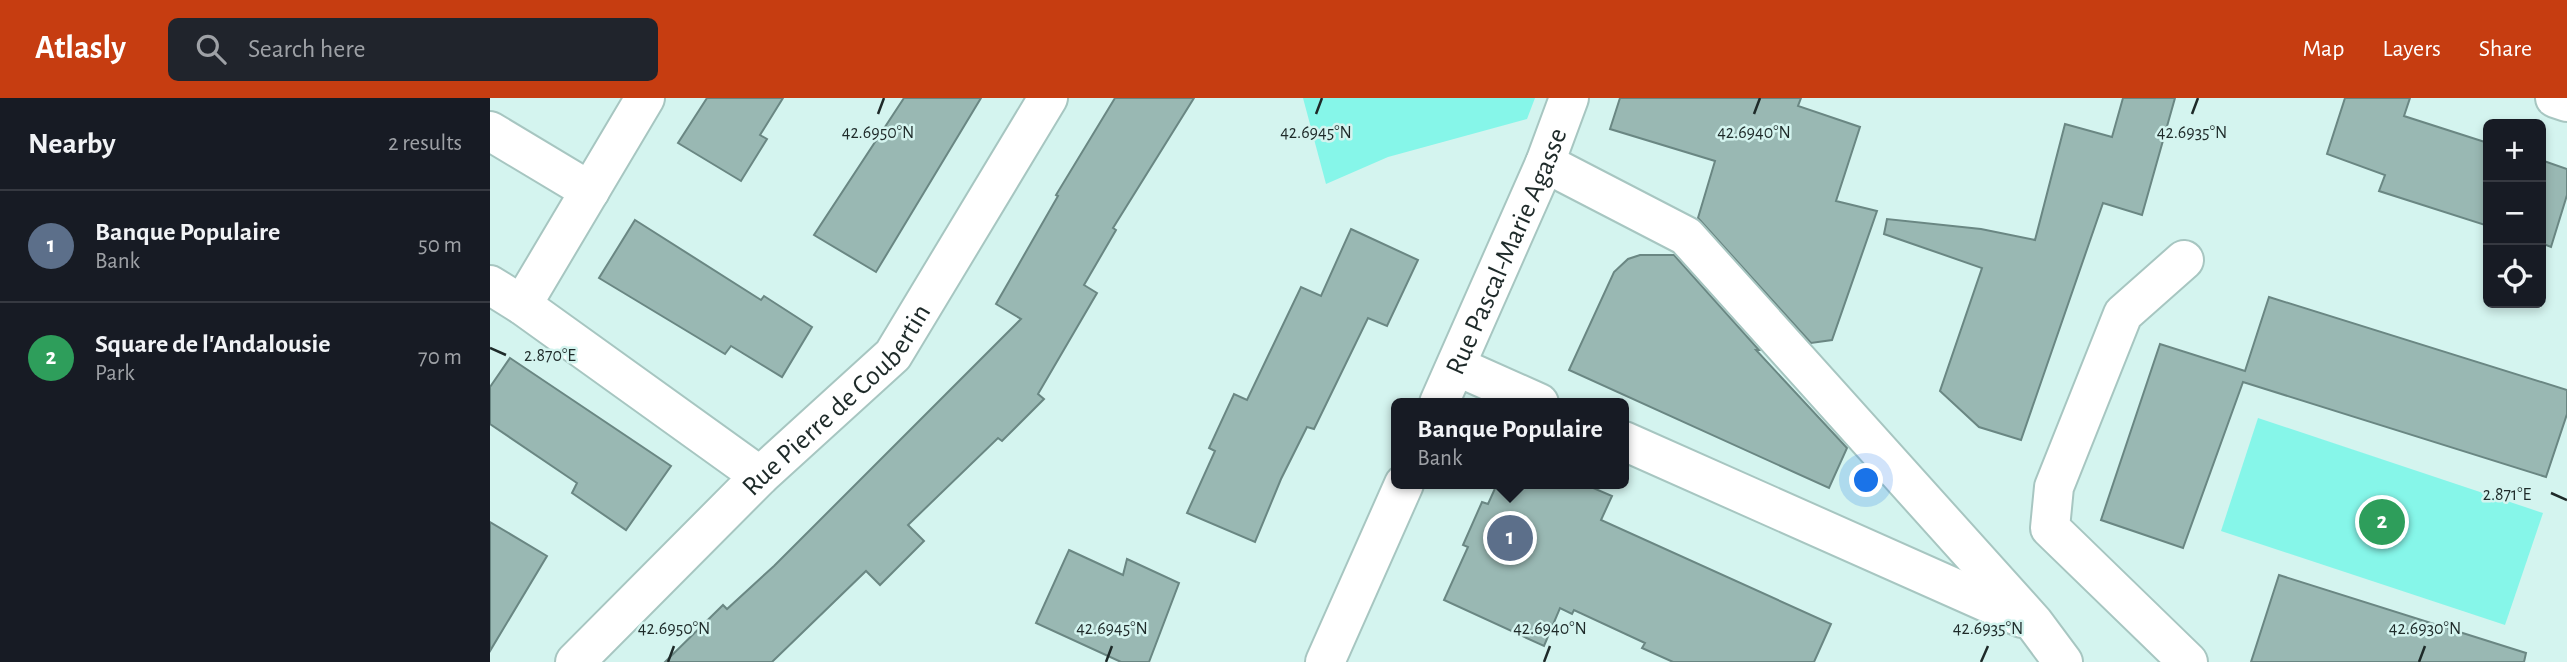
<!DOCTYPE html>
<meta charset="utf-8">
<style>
:root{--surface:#171b24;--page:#20242c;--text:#f1f3f6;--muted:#9ea1a6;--line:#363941;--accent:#c63d11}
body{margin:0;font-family:"Alegreya Sans",sans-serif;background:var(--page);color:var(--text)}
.controls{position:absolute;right:21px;top:21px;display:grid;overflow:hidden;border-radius:10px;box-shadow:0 4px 10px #0003}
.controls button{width:63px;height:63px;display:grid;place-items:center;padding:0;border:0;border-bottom:2px solid var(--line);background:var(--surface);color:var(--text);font:35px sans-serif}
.you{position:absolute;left:1377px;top:383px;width:24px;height:24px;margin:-18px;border:5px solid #fff;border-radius:50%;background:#1a73e8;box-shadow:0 0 0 10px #1a73e833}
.badge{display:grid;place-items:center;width:46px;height:46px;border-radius:50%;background:var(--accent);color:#fff;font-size:23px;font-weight:700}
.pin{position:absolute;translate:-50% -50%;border:4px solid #fff;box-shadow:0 2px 7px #0006}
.popup{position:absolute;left:901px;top:300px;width:238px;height:91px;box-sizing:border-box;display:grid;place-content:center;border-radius:10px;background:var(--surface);filter:drop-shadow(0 2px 5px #0005);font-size:23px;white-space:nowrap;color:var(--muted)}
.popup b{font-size:26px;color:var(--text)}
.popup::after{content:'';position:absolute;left:50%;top:100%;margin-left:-14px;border:14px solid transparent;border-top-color:var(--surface)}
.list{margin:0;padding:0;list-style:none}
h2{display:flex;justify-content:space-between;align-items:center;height:91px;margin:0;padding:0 28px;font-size:30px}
h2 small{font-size:23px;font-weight:400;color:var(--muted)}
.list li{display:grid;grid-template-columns:46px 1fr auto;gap:21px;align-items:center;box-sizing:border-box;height:112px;padding:0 28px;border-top:2px solid var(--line)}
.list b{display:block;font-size:26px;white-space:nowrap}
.list p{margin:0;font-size:23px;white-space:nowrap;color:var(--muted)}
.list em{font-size:23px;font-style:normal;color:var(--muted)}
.icon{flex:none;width:38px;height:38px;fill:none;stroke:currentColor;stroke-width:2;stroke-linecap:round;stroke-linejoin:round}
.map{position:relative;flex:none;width:2077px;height:564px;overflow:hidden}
header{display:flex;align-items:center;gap:42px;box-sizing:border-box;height:98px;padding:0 35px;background:var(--accent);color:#fff}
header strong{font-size:33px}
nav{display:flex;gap:38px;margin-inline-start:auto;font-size:24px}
.search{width:490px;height:63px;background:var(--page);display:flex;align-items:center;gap:18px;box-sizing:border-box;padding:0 24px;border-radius:10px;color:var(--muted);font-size:26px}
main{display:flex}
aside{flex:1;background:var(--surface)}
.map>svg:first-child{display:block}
.green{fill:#86f6e9}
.building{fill:#99b8b3;stroke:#6a8783;stroke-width:2}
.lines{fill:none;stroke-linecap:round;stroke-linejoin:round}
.minor-casing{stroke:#a7c6c1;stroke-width:42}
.minor{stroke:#fff;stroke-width:38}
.ticks{fill:none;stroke:#1e2a29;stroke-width:2.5}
.labels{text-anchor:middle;stroke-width:5;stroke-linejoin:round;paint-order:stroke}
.street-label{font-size:28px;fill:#1e2a29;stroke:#d4f4ef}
.ticks-label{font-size:18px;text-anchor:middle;fill:#1e2a29;stroke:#d4f4ef;stroke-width:5;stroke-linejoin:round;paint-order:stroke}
</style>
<header>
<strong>Atlasly</strong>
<div class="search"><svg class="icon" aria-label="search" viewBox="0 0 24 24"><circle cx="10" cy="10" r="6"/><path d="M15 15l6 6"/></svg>Search here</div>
<nav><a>Map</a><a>Layers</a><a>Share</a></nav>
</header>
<main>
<aside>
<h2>Nearby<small>2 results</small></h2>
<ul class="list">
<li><span class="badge" style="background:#5c6f8a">1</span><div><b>Banque Populaire</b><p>Bank</p></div><em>50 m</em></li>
<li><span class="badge" style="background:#2e9e5b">2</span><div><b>Square de l'Andalousie</b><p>Park</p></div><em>70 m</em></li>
</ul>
</aside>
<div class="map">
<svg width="2077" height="564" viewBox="0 0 2077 564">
<rect width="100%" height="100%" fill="#d4f4ef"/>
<g class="green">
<polygon points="813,0 1045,0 1037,21 898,59 836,86"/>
<polygon points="1768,320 2053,415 2015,527 1731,433"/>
</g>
<g class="building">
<polygon points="217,0 293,0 270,37 277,41 251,83 188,45"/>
<polygon points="414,0 491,0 386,174 324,137"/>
<polygon points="625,0 704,0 623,130 626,132 594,187 607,195 548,296 554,301 512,343 508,340 418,427 434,443 390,487 376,473 282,564 175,564 233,507 237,511 284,468 531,221 506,206 568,98 566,97"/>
<polygon points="1130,0 1311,0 1308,8 1370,29 1346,103 1387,113 1342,242 1321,245 1208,120 1225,63 1120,31"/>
<polygon points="1633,0 1685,0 1652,117 1613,105 1531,342 1489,329 1450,293 1492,170 1394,136 1397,121 1491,131 1545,142 1575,26 1622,39"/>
<polygon points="1855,0 1920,0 1914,18 1998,45 1998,128 1889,93 1895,77 1837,56"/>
<polygon points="2051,62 2077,71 2077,97 2061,149 2051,145"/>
<polygon points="145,122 271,202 274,198 322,229 292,279 241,248 235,256 109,180"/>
<polygon points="861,131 928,162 897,228 878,220 824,331 817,329 791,381 765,444 697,415 725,353 719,350 744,296 757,302 811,189 831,198"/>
<polygon points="1150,157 1184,157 1269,252 1266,252 1357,350 1339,390 1079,272 1124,174 1138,161"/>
<polygon points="1779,199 2077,292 2077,316 2056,379 1753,284 1693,450 1611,422 1670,246 1755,273"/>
<polygon points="20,260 181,368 136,432 82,395 87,385 0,326 0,289"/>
<polygon points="1007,386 1094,386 1122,398 1111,422 1341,526 1324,564 1183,564 1152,550 1155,545 1084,512 1082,516 1070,510 1054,548 954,502 978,449 973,447 992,404 998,406"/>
<polygon points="0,424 57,458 0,553"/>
<polygon points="579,452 633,477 637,461 689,485 659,564 631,564 546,525"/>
<polygon points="1789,477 2036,555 2034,564 1761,564"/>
</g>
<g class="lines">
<defs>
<g id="minor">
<polyline points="2065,0 2077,4"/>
<polyline points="0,33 100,93"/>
<polyline points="1055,65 1196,138 1544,525 1573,564"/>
<polyline points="1694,162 1633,216 1564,389 1560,430 1698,564"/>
<polyline points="0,187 32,207 270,378"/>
<polyline points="32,207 155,0"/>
<polyline points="966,268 1049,305"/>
<path id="s1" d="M 949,305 L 1055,65 L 1079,0"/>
<polyline points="1134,343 1532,520"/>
<path id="s2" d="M 85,564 L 270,378 L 403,257 L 558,0"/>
<polyline points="835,564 914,386"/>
</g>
</defs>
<use href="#minor" class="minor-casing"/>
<use href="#minor" class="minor"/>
</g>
<path class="ticks" d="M 388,16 L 394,0M 826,16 L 832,0M 1264,16 L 1270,0M 1702,16 L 1708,0M 0,250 L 16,257M 2061,395 L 2077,402M 178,564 L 184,548M 616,564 L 622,548M 1054,564 L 1060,548M 1491,564 L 1498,548M 1929,564 L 1935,548"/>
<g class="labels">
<g class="street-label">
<text dy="10" stroke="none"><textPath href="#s1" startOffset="166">Rue Pascal-Marie Agasse</textPath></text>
<text dy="10" stroke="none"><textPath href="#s2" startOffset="371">Rue Pierre de Coubertin</textPath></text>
</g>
</g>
<g class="ticks-label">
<text x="1264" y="40">42.6940°N</text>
<text x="388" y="40">42.6950°N</text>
<text x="826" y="40">42.6945°N</text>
<text x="1702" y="40">42.6935°N</text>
<text x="60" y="263">2.870°E</text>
<text x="2017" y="402">2.871°E</text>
<text x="184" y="536">42.6950°N</text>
<text x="622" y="536">42.6945°N</text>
<text x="1060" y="536">42.6940°N</text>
<text x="1498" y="536">42.6935°N</text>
<text x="1935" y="536">42.6930°N</text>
</g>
</svg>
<div class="controls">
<button>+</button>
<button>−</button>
<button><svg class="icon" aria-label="locate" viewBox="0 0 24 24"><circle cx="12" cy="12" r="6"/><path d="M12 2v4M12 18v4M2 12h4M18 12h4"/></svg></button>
</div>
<div class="you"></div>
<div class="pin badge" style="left:1020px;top:440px;background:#5c6f8a">1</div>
<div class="popup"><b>Banque Populaire</b>Bank</div>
<div class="pin badge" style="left:1892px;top:424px;background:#2e9e5b">2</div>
</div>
</main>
